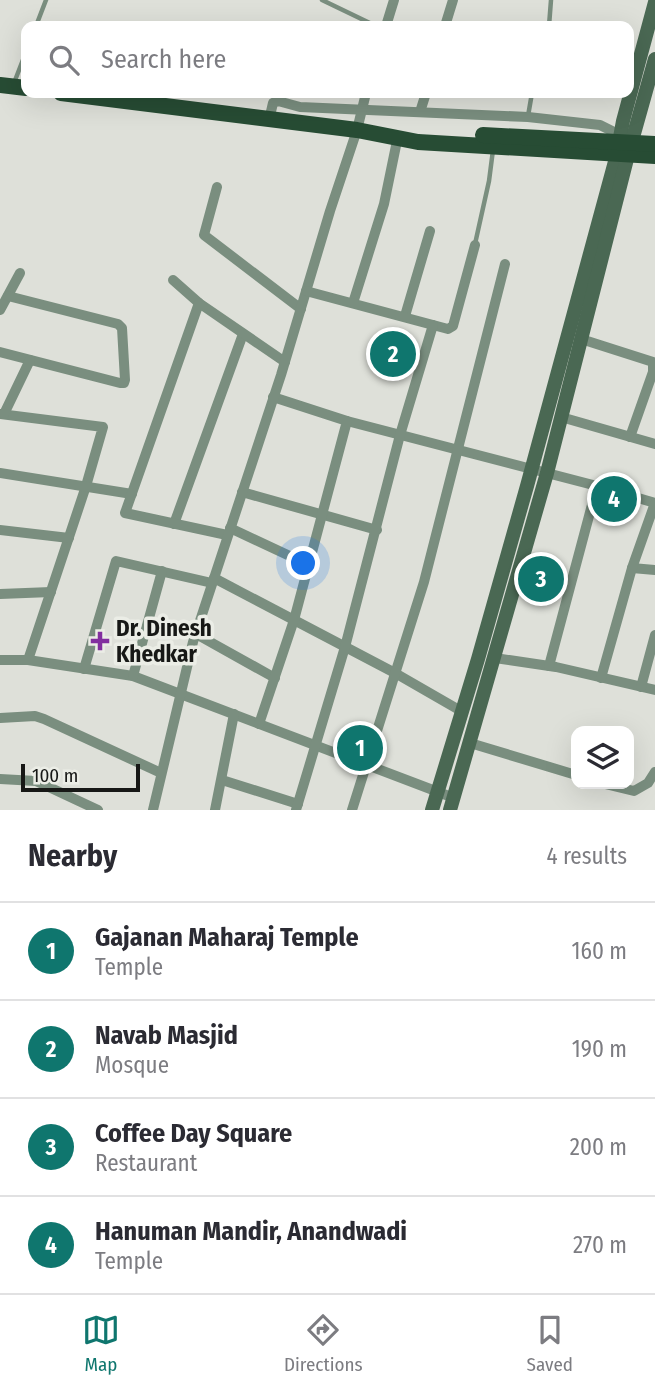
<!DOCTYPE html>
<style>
:root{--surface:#fff;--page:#f7f7f7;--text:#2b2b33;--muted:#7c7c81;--line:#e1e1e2;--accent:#0f766e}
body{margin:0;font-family:"Fira Sans Condensed",sans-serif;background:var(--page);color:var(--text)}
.controls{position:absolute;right:21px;bottom:21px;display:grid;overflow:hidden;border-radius:14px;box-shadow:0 7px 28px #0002}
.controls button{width:63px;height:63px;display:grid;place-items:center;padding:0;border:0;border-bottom:2px solid var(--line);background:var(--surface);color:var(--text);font:35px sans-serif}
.scale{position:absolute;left:21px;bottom:18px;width:119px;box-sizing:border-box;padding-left:7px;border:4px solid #171816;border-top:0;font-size:19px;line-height:24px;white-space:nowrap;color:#171816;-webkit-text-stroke:5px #ebede6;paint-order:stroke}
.you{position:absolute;left:304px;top:564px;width:24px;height:24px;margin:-18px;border:5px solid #fff;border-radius:50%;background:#1a73e8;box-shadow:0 0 0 10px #1a73e833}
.badge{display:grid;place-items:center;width:46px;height:46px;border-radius:50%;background:var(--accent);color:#fff;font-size:23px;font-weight:700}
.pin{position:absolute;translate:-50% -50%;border:4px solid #fff;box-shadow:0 2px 7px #0006}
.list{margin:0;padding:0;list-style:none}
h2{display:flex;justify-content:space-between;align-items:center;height:91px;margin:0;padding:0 28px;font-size:30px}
h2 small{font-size:23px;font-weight:400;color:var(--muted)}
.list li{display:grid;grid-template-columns:46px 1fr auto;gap:21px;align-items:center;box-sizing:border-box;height:98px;padding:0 28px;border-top:2px solid var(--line)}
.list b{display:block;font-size:26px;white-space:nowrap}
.list p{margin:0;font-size:23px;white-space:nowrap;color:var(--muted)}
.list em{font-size:23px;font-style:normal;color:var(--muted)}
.icon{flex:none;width:38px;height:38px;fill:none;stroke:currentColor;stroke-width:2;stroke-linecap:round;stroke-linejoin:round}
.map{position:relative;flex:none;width:655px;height:810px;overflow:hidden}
.search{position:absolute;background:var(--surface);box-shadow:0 7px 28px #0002;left:21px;right:21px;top:21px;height:77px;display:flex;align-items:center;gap:18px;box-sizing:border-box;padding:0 24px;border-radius:14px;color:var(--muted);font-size:26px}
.sheet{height:483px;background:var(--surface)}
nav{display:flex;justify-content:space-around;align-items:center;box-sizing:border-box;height:98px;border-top:2px solid var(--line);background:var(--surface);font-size:19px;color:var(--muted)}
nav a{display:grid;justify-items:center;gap:4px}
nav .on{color:var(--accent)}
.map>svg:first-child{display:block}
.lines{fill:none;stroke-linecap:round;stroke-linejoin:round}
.service{stroke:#7a8e7f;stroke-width:4.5}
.minor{stroke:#7a8e7f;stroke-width:10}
.secondary{stroke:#4a6853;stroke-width:14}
.primary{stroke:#274c34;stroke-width:16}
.poi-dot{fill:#822f9f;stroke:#ebede6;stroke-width:2.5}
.labels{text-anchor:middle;stroke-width:7;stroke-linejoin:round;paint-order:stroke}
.poi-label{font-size:23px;font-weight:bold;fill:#171816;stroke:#ebede6;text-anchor:start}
</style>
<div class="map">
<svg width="655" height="810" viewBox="0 0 655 810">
<rect width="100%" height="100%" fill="#dee0d9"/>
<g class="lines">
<g class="service">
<polyline points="322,0 376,26"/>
<polyline points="36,26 46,0"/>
<polyline points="549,26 551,0"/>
<polyline points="14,83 26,52"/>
<polyline points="528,116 532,93"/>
<polyline points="475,244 489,181 493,150"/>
</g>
<g class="minor">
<polyline points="386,26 394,0"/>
<polyline points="445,26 453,0"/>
<polyline points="420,112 426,93"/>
<polyline points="269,120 273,103 278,101 300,107 528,117 600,125 620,135"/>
<polyline points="217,187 204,235 301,309"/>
<polyline points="173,280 199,303"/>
<polyline points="353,303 384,204 398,136"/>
<polyline points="0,310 20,273"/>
<polyline points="405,316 430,231"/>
<polyline points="433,325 448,329 453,326 475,245"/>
<polyline points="581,339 653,362 653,372 630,437"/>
<polyline points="0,352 120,383 124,383 125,380 122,328 118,324 8,296"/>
<polyline points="0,414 103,427 86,486 28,660"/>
<polyline points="4,414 30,360"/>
<polyline points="561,417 655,444"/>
<polyline points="347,421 597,486 655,503"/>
<polyline points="0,473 132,494"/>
<polyline points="242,492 377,530"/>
<polyline points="174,524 243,334"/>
<polyline points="230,528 309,565"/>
<polyline points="0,530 69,538"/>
<polyline points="227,535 125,513 199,303 285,362"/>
<polyline points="632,568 655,570"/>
<polyline points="214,578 395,673 461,711"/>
<polyline points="0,594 51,592"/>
<polyline points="196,634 275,678"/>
<polyline points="495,658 556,667 655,690"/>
<polyline points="0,660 28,660 133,676 454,798"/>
<polyline points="549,666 597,486"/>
<polyline points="84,669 116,561 212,583"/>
<polyline points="133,676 162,571"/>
<polyline points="601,678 632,568 655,503"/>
<polyline points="641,687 655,635"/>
<polyline points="0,718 35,716 44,719 161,773"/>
<polyline points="259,724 294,620 347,421 273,397"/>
<polyline points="470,743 576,775"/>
<polyline points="0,779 36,781 98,810"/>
<polyline points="222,780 298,804"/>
<polyline points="605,784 634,791 648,783 655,772"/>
<polyline points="153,810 193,642 281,375 330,211 357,130 366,93"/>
<polyline points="215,810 234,714"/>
<polyline points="296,810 345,647 400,435 433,325 306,291"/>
<polyline points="352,810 424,582 505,264"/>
</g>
<g class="secondary">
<polyline points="432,810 478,659 527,486 617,154 623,121 655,2"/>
<polyline points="450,810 547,473 628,155 655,59"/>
</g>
<g class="primary">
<polyline points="0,85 26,88"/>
<polyline points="61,93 357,130 418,142 655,156"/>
<polyline points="483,135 655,144"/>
</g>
</g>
<path class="poi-dot" d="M96.5 630.5h7v7h7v7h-7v7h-7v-7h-7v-7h7z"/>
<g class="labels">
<g class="poi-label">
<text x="116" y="636">Dr. Dinesh<tspan x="116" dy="26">Khedkar</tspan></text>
</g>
</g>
</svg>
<div class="controls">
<button><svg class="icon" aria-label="layers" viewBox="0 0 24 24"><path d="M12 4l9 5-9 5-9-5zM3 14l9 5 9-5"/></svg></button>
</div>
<div class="scale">100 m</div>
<div class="you"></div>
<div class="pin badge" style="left:360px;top:748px">1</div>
<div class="pin badge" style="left:393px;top:354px">2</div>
<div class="pin badge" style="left:541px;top:579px">3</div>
<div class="pin badge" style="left:614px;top:499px">4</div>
<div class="search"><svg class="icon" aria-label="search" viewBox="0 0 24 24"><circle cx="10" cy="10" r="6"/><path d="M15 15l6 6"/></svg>Search here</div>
</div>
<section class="sheet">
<h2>Nearby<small>4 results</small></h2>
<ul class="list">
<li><span class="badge">1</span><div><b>Gajanan Maharaj Temple</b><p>Temple</p></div><em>160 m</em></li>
<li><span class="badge">2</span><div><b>Navab Masjid</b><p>Mosque</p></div><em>190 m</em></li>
<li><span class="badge">3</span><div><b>Coffee Day Square</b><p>Restaurant</p></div><em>200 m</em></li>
<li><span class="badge">4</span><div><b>Hanuman Mandir, Anandwadi</b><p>Temple</p></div><em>270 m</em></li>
</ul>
</section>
<nav>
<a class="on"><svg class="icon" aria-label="map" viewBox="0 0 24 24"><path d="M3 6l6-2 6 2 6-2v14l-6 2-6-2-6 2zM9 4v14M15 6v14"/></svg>Map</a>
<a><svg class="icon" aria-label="directions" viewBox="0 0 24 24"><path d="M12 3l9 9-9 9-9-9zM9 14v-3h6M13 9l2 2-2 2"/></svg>Directions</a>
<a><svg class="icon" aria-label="saved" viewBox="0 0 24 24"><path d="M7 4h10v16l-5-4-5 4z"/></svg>Saved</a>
</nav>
